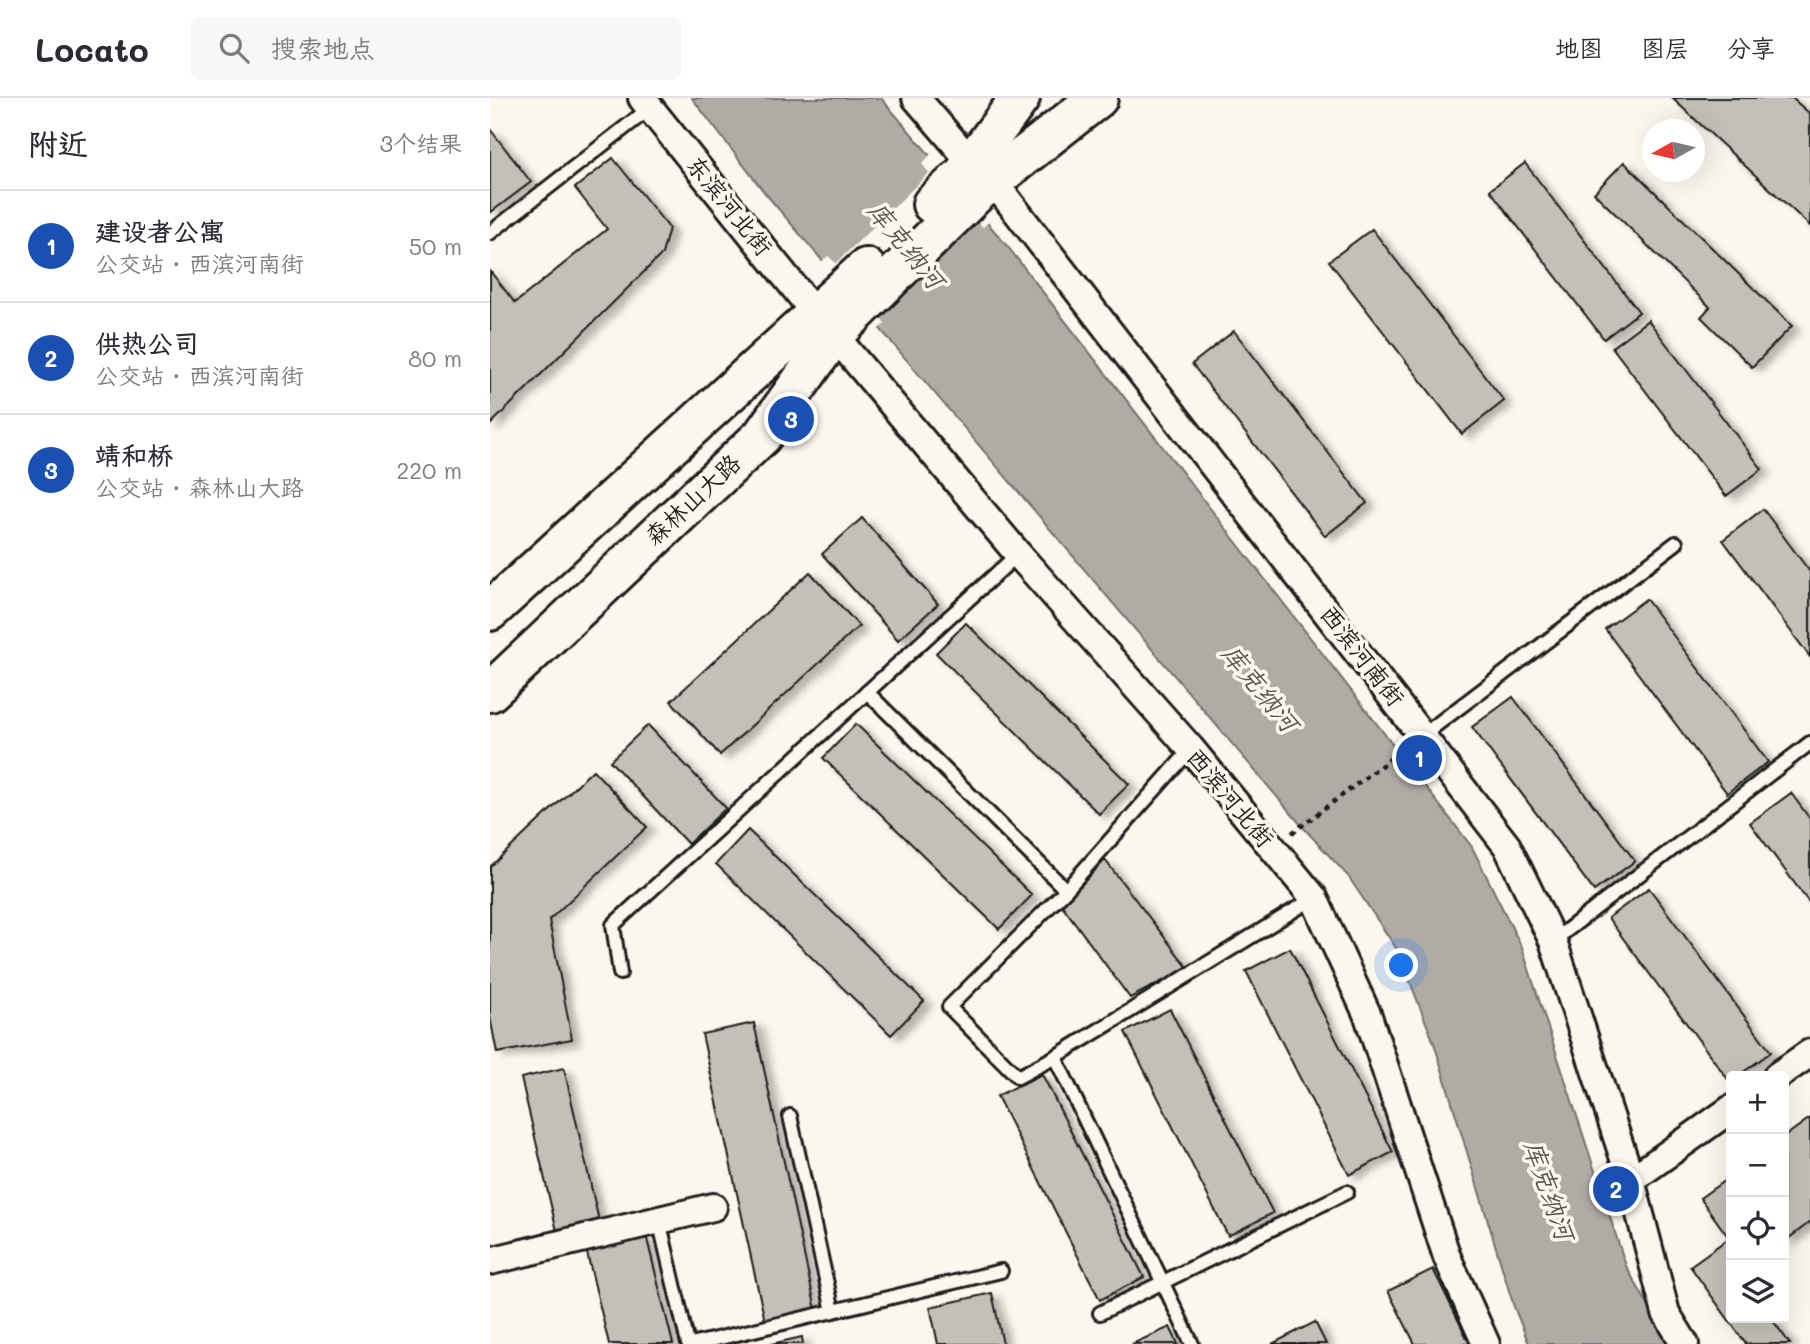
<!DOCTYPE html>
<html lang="zh">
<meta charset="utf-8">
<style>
:root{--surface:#fff;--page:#f7f7f7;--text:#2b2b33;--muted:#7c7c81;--line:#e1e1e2;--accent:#ea580c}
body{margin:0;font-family:Mali,"LXGW WenKai TC",sans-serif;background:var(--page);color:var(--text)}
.controls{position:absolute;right:21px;bottom:21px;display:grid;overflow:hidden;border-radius:7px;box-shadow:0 7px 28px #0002}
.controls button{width:63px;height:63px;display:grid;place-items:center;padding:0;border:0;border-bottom:2px solid var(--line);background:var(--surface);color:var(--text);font:35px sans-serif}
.compass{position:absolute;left:1152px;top:21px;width:63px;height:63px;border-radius:50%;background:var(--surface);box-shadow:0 7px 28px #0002;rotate:262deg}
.you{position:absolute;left:912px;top:868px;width:24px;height:24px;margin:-18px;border:5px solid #fff;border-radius:50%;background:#1a73e8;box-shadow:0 0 0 10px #1a73e833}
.badge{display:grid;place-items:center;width:46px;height:46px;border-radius:50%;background:var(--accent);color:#fff;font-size:23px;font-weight:700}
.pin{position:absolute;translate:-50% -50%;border:4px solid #fff;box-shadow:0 2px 7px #0006}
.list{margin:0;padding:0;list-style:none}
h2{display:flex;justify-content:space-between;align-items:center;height:91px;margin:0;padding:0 28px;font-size:30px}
h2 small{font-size:23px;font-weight:400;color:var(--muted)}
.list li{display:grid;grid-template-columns:46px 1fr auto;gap:21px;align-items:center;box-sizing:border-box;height:112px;padding:0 28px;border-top:2px solid var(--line)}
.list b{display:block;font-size:26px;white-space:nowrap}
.list p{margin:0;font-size:23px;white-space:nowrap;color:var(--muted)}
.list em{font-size:23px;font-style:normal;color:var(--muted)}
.icon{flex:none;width:38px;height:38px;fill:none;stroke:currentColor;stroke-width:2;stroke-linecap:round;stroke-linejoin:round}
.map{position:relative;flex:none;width:1320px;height:1246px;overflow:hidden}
header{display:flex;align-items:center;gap:42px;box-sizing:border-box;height:98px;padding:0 35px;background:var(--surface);border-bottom:2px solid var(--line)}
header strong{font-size:33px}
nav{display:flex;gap:38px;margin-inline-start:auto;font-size:24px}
.search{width:490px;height:63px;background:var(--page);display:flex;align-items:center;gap:18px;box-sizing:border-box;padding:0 24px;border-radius:7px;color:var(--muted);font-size:26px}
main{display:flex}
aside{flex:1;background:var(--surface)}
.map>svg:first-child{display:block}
.water{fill:#afaca5;stroke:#74726e;stroke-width:2}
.pier{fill:#fbf7ec}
.building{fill:#c3c0b8;stroke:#1c1c1c;stroke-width:2;filter:url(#shadow)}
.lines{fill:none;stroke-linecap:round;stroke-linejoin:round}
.service-casing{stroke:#1c1c1c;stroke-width:18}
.minor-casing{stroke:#1c1c1c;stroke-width:32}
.primary-casing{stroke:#1c1c1c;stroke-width:44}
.path{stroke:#1c1c1c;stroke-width:4.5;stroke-dasharray:5 5;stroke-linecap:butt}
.service{stroke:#fbf7ec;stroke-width:12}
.minor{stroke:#fbf7ec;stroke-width:26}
.primary{stroke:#fbf7ec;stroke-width:38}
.labels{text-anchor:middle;stroke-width:7;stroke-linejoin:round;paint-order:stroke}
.street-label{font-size:24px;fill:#1c1c1c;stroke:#fbf7ec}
.water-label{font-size:26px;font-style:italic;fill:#575653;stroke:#fbf7ec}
</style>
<header>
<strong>Locato</strong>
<div class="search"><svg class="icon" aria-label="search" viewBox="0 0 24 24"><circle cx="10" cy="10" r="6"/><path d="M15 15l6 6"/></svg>搜索地点</div>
<nav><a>地图</a><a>图层</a><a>分享</a></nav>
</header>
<main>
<aside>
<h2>附近<small>3个结果</small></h2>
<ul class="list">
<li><span class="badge" style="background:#1a4fb4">1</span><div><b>建设者公寓</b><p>公交站 · 西滨河南街</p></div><em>50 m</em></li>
<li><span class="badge" style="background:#1a4fb4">2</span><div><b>供热公司</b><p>公交站 · 西滨河南街</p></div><em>80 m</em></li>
<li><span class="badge" style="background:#1a4fb4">3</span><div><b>靖和桥</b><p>公交站 · 森林山大路</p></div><em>220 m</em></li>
</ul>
</aside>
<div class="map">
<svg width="1320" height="1246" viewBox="0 0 1320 1246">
<defs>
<filter id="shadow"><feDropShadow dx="8" dy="4.5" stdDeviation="3.5" flood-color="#0004"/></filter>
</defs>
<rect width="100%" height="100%" fill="#fbf7ec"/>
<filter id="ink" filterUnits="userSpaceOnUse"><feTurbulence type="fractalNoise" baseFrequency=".0143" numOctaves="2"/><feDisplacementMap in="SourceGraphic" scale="14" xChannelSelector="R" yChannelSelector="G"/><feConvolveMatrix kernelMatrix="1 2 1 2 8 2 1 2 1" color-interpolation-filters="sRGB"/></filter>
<g filter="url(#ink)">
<polygon class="water" points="202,0 391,0 518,149 982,749 1032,850 1136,1168 1180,1246 1039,1246 1024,1209 944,945 908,853 858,778 811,727 275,95"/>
<polygon class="pier" points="442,55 500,123 493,129 488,124 390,217 395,226 387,232 330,165 338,158 346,165 439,75 432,66"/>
<g class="building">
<polygon points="1182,0 1302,0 1320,16 1320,128"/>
<polygon points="0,31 41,84 0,115"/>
<polygon points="123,60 179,130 172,156 0,327 0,173 25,205 117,131 85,90"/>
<polygon points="1134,64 1302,228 1262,269 1211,219 1220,209 1104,95"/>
<polygon points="1035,65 1149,214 1114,241 1000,92"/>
<polygon points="882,131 1014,303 972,336 839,163"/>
<polygon points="1158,222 1272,371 1236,398 1122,249"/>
<polygon points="744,233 877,405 835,438 702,266"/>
<polygon points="1273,411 1320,474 1320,559 1233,442"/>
<polygon points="372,420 448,506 408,542 332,456"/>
<polygon points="320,474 369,528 230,657 181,603"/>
<polygon points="1156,501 1278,664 1237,695 1115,531"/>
<polygon points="476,525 639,686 609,716 446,555"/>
<polygon points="1023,599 1145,763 1104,793 982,629"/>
<polygon points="366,626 542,797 509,831 333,660"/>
<polygon points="158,627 236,710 198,746 120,663"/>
<polygon points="103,672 157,729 59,822 82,941 7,955 0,919 0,769"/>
<polygon points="1301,695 1320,721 1320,806 1260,725"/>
<polygon points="258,732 434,903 401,937 226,766"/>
<polygon points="615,762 698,870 640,900 572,807"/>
<polygon points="1159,790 1281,954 1248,978 1241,978 1240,984 1118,820"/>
<polygon points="800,850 903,1054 859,1077 756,873"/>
<polygon points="680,911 783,1115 738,1138 635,934"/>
<polygon points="264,925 326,1212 275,1223 212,936"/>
<polygon points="74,970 109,1123 67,1133 31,980"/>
<polygon points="552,976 654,1179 610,1202 507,998"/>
<polygon points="1320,1020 1320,1124 1294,1144 1294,1039"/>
<polygon points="1241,1078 1241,1220 1281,1220 1300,1246 1256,1246 1200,1168 1239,1140 1210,1100"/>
<polygon points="156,1137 183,1246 119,1246 96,1151"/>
<polygon points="943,1171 980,1246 925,1246 898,1193"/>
<polygon points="502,1195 513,1246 448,1246 440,1209"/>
<polygon points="825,1224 836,1246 782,1246"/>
<polygon points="680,1229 688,1246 642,1246"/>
<polygon points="312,1239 313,1246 281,1246"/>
</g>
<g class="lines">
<defs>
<g id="service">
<polyline points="0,135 160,10"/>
<polyline points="377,594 576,792"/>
<polyline points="933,637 1186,445"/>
<polyline points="701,651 576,792 459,909 528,979 565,959 824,800"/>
<polyline points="1063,843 1320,645"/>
<polyline points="130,875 123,827 528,456"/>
<polyline points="565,959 702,1246"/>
<polyline points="300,1018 343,1213"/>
<polyline points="169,1122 198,1246"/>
<polyline points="610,1215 857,1094"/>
<polyline points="205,1246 511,1173"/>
</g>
<g id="minor">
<polyline points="152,0 325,215"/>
<polyline points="426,0 481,64"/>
<polyline points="503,83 1017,748 1063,843 1141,1082 1176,1215 1195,1246"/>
<polyline points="344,237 528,456 701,651 824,800 878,918 957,1159 996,1246"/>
<polyline points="1287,978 1320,955"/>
<polyline points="1141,1082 1241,1011"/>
<polyline points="0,1163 223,1109"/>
</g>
<g id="primary">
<polyline points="442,106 472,78 530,0"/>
<polyline points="0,513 376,170"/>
<polyline points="0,594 272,338 344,237 487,95 608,0"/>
</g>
</defs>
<use href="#service" class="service-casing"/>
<use href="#minor" class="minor-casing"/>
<use href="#primary" class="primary-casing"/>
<polyline class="path" points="802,735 912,652"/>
<use href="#service" class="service"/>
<use href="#minor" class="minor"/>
<use href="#primary" class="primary"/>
</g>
</g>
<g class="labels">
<g class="street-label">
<text transform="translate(239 108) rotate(51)" y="8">东滨河北街</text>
<text transform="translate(203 402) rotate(-43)" y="8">森林山大路</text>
<text transform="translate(872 558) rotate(52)" y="8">西滨河南街</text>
<text transform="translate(740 700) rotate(50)" y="8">西滨河北街</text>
</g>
<g class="water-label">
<text transform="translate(416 147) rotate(51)" y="9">库克纳河</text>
<text transform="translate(770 590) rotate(51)" y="9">库克纳河</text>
<text transform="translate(1059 1092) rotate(71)" y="9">库克纳河</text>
</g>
</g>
</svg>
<div class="controls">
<button>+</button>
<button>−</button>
<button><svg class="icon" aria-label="locate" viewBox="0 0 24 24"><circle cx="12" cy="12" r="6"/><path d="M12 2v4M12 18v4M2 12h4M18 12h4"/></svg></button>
<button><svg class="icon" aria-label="layers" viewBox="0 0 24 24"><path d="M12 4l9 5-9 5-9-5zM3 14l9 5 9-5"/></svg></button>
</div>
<svg class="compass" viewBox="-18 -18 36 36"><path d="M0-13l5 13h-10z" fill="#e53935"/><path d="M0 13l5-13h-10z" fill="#7c7c81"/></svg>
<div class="you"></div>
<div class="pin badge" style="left:929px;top:660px;background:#1a4fb4">1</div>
<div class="pin badge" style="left:1126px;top:1091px;background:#1a4fb4">2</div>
<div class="pin badge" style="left:301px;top:321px;background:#1a4fb4">3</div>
</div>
</main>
